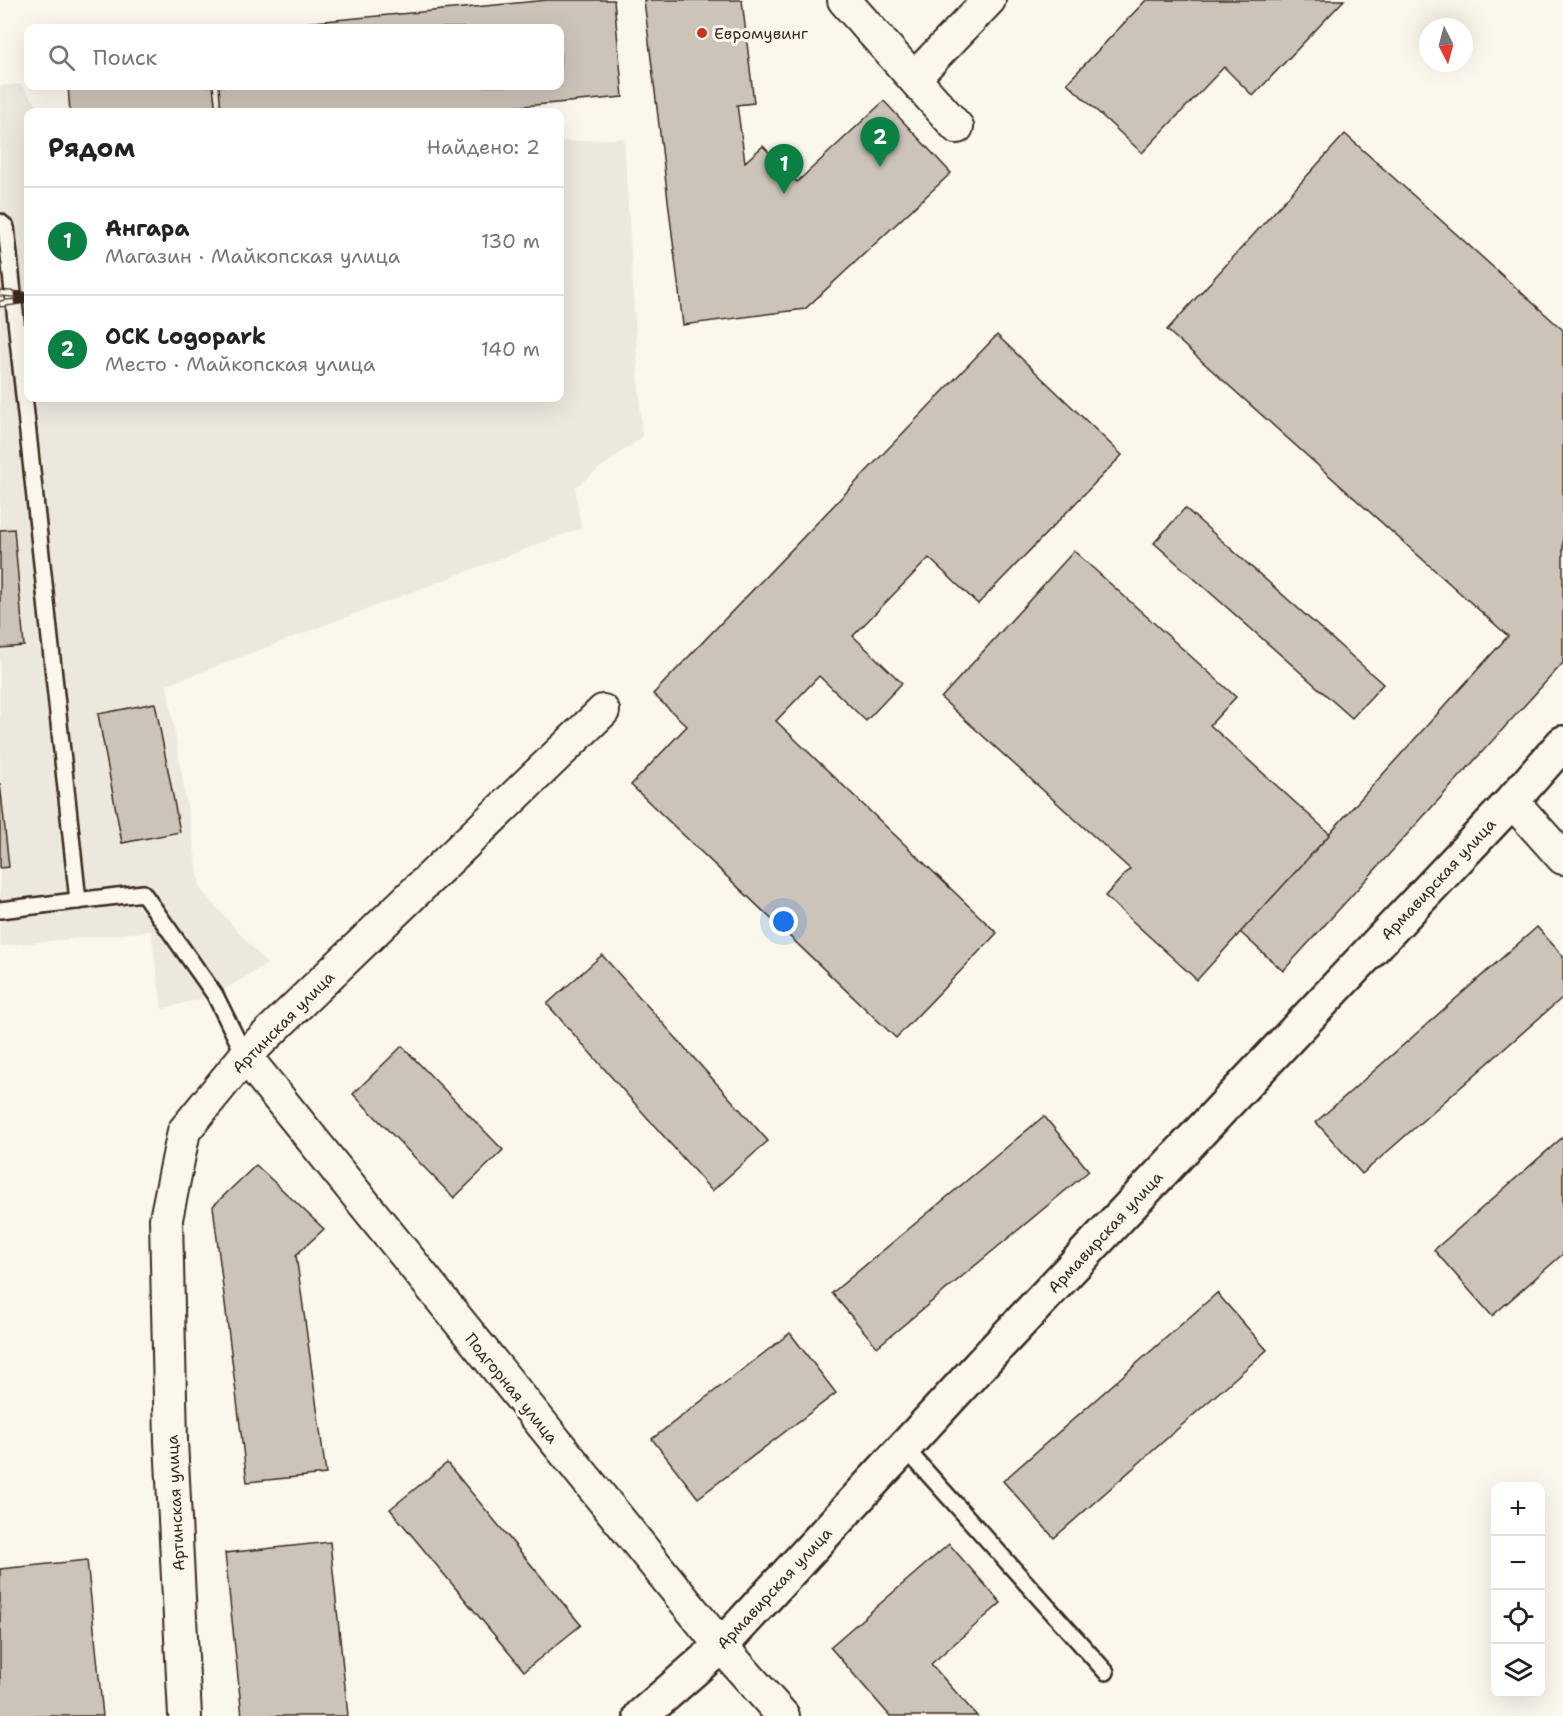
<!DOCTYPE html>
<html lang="ru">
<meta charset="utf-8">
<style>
:root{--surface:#fff;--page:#f2f2f2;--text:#222;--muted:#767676;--line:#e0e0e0;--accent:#0b8043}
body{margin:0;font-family:"Shantell Sans",sans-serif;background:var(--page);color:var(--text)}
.controls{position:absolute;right:18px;bottom:18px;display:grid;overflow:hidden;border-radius:12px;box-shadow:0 6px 24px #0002}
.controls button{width:54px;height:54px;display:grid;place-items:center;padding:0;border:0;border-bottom:2px solid var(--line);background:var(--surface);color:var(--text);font:30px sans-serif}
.compass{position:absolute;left:1419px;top:18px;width:54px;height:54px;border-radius:50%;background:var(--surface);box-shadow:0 6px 24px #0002;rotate:174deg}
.you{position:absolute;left:784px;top:922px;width:21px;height:21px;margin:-15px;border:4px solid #fff;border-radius:50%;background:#1a73e8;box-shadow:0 0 0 9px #1a73e833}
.badge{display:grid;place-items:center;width:39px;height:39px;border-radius:50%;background:var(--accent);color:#fff;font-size:20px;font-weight:700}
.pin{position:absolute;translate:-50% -50px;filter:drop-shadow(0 2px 3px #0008)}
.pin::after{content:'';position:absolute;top:32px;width:21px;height:18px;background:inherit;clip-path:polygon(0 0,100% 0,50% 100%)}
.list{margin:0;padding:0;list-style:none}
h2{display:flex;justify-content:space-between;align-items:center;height:78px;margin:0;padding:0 24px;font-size:26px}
h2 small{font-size:20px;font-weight:400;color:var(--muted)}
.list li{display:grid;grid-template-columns:39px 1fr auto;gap:18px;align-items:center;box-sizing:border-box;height:108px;padding:0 24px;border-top:2px solid var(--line)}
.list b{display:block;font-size:22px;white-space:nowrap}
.list p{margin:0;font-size:20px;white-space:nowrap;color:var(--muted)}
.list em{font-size:20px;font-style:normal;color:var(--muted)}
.icon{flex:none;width:33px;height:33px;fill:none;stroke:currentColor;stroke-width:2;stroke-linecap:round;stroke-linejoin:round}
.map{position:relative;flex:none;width:1563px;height:1716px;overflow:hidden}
.search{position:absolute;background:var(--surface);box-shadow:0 6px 24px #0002;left:24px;top:24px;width:540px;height:66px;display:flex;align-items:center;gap:15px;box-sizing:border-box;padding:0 21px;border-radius:12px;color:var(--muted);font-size:22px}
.panel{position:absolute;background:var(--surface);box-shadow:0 6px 24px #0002;left:24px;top:108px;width:540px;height:294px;border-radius:12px}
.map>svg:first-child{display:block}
.built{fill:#ede8dd}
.building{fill:#ccc4b9;stroke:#3b2a1e;stroke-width:1.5}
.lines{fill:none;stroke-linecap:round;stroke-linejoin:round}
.service-casing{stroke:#3b2a1e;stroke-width:20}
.minor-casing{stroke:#3b2a1e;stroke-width:36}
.secondary-casing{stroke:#3b2a1e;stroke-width:38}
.service{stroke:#fbf7ec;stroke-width:15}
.minor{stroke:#fbf7ec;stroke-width:32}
.secondary{stroke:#fbf7ec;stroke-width:33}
.rail-casing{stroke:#3b2a1e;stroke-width:7}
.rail{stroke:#fbf7ec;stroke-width:4.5;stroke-dasharray:14;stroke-linecap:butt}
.poi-dot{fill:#c8321e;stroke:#fbf7ec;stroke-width:2}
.labels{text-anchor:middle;stroke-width:6;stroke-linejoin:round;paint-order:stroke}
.poi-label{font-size:16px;fill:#3b2a1e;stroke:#fbf7ec;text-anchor:start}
.street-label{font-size:16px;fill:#3b2a1e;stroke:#fbf7ec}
</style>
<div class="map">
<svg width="1563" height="1716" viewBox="0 0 1563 1716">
<rect width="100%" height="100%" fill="#fbf7ec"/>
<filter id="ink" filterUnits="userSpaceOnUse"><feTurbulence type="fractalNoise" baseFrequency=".0167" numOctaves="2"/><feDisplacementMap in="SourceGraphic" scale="12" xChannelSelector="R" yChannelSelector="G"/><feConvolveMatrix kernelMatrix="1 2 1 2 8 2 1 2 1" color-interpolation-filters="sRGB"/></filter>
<g filter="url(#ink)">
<polygon class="built" points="20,84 43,112 28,112 28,398 560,398 560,142 624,138 642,437 575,487 581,528 167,685 201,890 267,964 215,995 162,1009 151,931 0,946 0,86"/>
<g class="building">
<polygon points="548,0 614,0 623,97 457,112 221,112 219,86 560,86 560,28 250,28"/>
<polygon points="644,0 742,0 754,103 737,105 745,162 763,146 797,182 884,101 951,173 805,309 683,325"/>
<polygon points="1146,0 1344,0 1253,96 1224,67 1142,153 1067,83"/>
<polygon points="68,86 213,86 216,112 70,112"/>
<polygon points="1345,134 1563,330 1563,663 1283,971 1240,932 1508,636 1167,330"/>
<polygon points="997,335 1122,455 978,604 929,558 853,636 902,683 866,721 819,676 776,721 997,933 896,1038 631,785 687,726 653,694"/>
<polygon points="1185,508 1383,684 1352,718 1154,543"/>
<polygon points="14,529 24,646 0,648 0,530"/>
<polygon points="1074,551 1236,697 1210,725 1330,834 1197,980 1105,896 1130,869 941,698"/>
<polygon points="155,703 180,832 122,843 98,714"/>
<polygon points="0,783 9,867 0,868"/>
<polygon points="1537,927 1563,956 1563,997 1362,1174 1316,1122"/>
<polygon points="602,955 768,1141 712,1191 547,1004"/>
<polygon points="402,1046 503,1150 454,1198 353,1094"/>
<polygon points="1044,1116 1089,1171 877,1347 832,1293"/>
<polygon points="1563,1137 1563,1254 1492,1316 1434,1250"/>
<polygon points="256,1165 324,1229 296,1255 326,1474 247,1482 213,1206"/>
<polygon points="1217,1293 1267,1350 1054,1538 1003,1481"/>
<polygon points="790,1333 836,1393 698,1498 652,1439"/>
<polygon points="447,1463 581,1625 524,1671 390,1509"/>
<polygon points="330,1542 348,1716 242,1716 225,1553"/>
<polygon points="949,1544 1001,1603 931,1664 977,1716 890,1716 830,1647"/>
<polygon points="87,1560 103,1716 0,1716 0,1569"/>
</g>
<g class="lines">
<defs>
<g id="service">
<polyline points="0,222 6,227 78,901"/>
<polyline points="0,910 143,893 215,995 245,1056"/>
<polyline points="904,1447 1106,1672"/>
</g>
<g id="minor">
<polyline points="844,0 957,127"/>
<polyline points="915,77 989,0"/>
<polyline points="1512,801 1563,858"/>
<polyline points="245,1056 721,1646 783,1716"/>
<polyline points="185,1716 171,1441 166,1219 184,1131 245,1056 603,711"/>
</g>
<polyline id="secondary" points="641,1716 721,1646 996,1348 1512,801 1563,743"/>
</defs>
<use href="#service" class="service-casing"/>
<use href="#minor" class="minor-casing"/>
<use href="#secondary" class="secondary-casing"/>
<use href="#service" class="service"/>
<use href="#minor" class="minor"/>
<use href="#secondary" class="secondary"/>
<defs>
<g id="rail">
<polyline points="0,293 24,295"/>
<polyline points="0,304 28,300"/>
</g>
</defs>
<use href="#rail" class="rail-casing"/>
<use href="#rail" class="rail"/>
</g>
</g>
<circle class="poi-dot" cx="702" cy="33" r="6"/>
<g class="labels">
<g class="poi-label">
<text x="714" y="39">Евромувинг</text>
</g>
<g class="street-label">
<text transform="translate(1438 879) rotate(-47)" y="6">Армавирская улица</text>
<text transform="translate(283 1022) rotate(-45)" y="6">Артинская улица</text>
<text transform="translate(1105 1232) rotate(-47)" y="6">Армавирская улица</text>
<text transform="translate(512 1388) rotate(51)" y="6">Подгорная улица</text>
<text transform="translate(175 1503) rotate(-93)" y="6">Артинская улица</text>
<text transform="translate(774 1588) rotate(-47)" y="6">Армавирская улица</text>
</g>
</g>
</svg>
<div class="controls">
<button>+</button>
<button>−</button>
<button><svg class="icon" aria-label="locate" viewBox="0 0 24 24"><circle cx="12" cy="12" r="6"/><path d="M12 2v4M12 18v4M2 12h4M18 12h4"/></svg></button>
<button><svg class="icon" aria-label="layers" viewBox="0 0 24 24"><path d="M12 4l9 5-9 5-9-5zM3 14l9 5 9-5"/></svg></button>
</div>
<svg class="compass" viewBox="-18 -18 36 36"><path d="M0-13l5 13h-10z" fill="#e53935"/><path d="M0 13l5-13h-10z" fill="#767676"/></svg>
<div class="you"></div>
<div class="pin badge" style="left:784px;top:194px">1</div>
<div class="pin badge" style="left:880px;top:167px">2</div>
<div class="search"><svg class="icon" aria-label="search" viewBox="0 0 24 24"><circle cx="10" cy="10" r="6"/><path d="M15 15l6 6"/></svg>Поиск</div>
<section class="panel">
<h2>Рядом<small>Найдено: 2</small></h2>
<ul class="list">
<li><span class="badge">1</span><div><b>Ангара</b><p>Магазин · Майкопская улица</p></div><em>130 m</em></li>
<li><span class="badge">2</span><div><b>ОСК Logopark</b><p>Место · Майкопская улица</p></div><em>140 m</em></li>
</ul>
</section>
</div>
